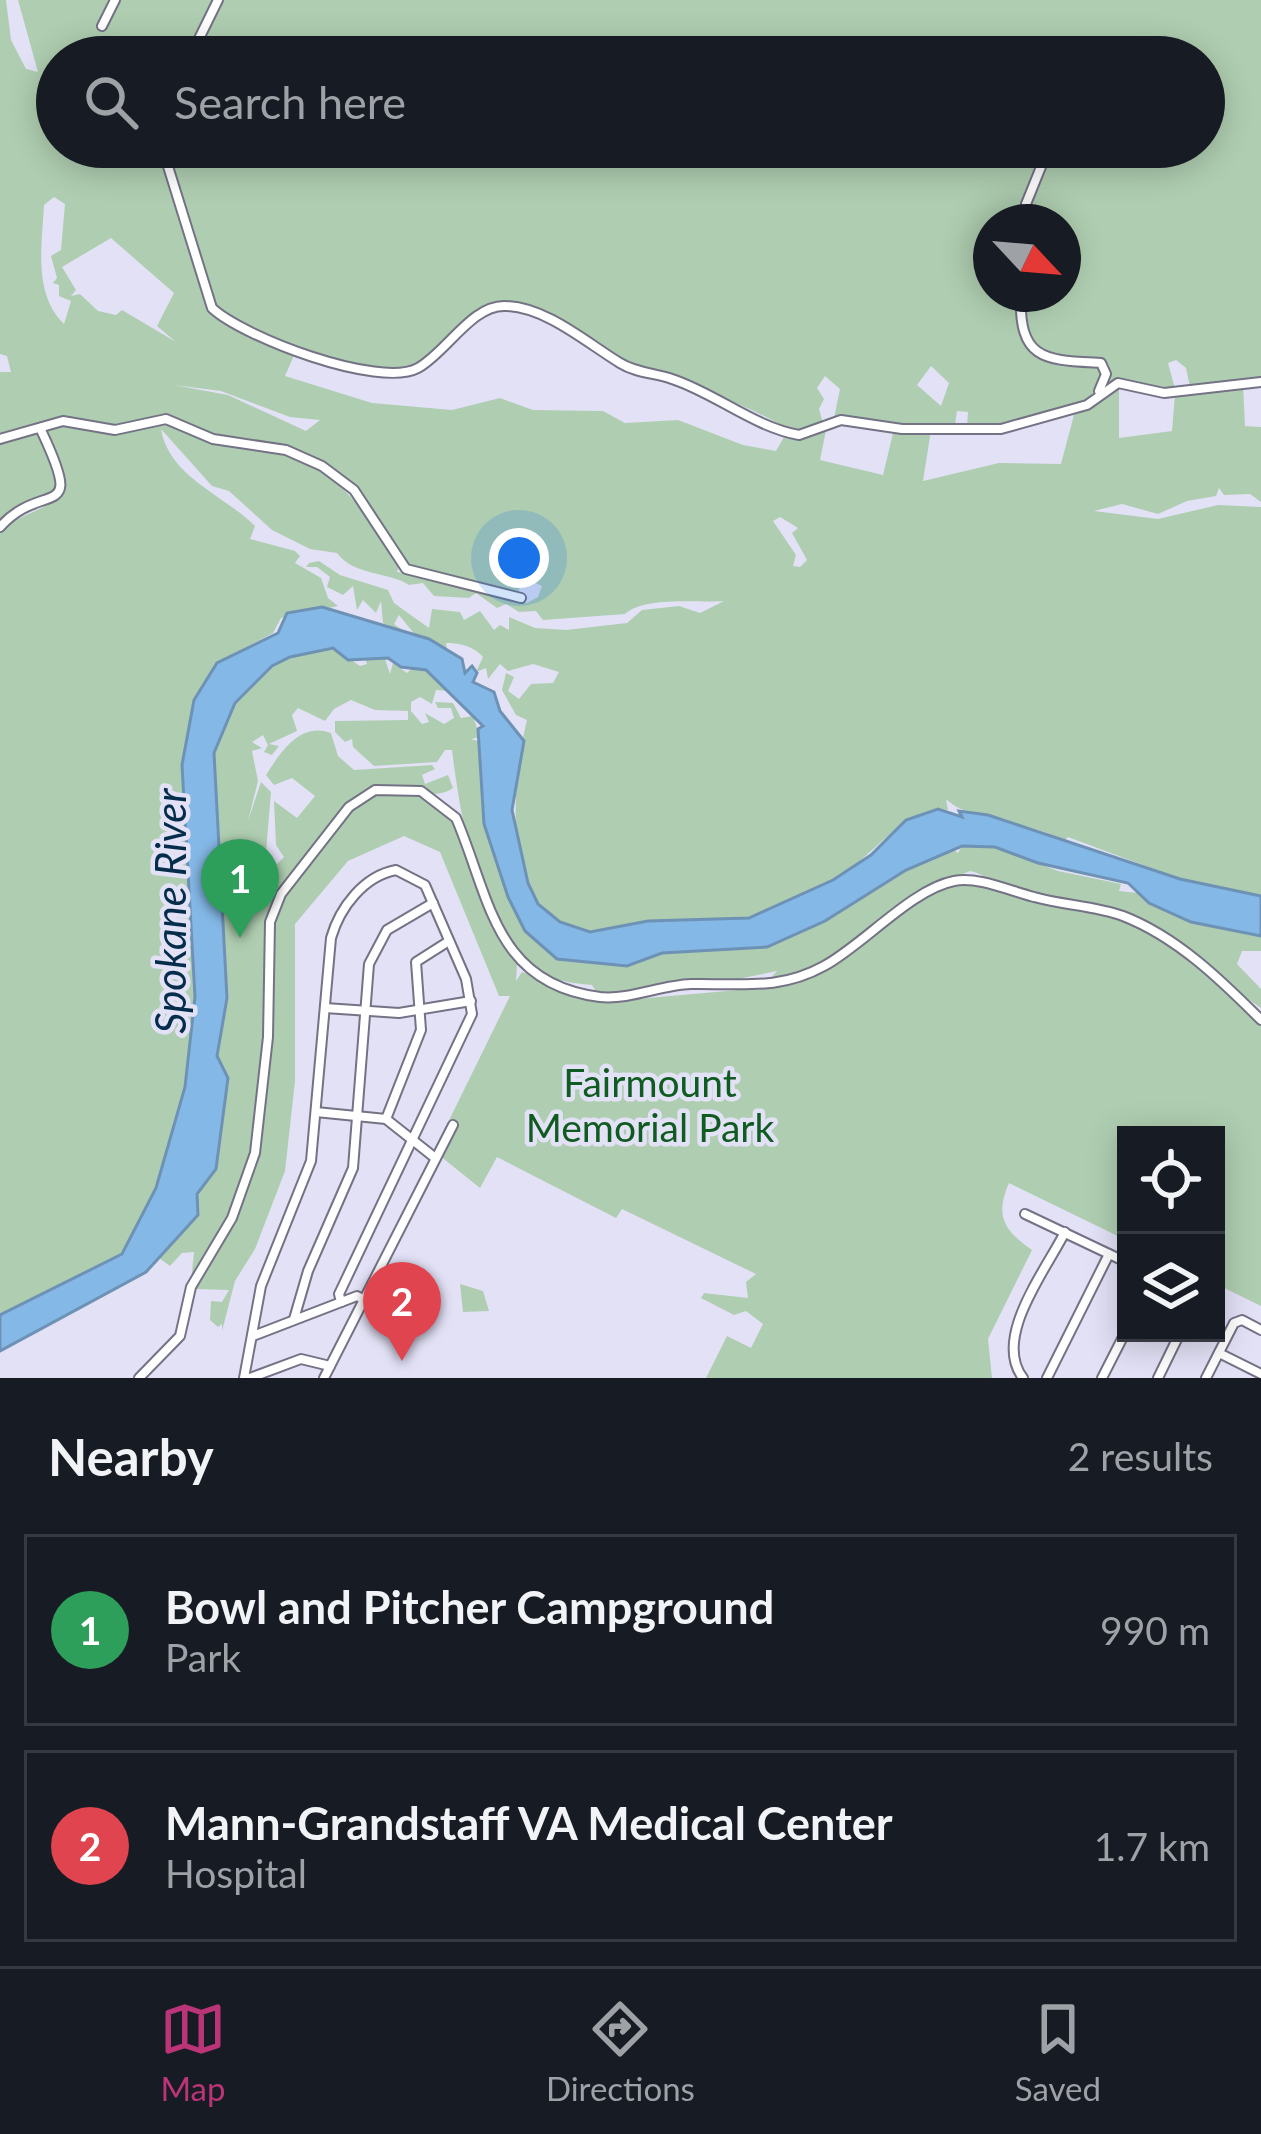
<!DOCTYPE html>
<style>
:root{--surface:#171b24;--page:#242831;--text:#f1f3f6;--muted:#9ea1a6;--line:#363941;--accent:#ba3477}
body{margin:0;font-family:Lato,sans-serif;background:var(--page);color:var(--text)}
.controls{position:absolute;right:36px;bottom:36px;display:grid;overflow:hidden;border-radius:0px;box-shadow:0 6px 30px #0003}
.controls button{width:108px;height:108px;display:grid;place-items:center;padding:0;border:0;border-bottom:3px solid var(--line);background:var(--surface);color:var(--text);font:60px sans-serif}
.compass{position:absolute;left:973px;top:204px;width:108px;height:108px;border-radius:50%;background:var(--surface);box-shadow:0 6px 30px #0003;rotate:116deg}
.you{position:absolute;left:519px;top:558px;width:42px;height:42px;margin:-30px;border:9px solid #fff;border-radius:50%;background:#1a73e8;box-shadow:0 0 0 18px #1a73e833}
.badge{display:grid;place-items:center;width:78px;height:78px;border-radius:50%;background:var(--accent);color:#fff;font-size:39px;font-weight:700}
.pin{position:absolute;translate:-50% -99px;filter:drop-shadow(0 3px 6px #0008)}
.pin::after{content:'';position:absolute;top:63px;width:42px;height:36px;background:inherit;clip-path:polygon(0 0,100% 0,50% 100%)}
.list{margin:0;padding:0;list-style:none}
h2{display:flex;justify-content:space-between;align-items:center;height:156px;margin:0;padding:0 48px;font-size:51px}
h2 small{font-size:39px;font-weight:400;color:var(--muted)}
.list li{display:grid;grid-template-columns:78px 1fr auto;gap:36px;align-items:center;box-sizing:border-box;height:192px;margin:0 24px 24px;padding:0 24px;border:3px solid var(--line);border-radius:0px}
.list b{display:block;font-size:45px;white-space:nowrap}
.list p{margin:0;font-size:39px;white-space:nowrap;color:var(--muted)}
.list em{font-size:39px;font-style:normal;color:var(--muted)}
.icon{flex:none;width:66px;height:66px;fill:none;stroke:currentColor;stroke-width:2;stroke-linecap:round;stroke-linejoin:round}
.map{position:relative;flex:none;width:1261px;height:1378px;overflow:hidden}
.search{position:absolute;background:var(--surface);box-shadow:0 6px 30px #0003;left:36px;right:36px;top:36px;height:132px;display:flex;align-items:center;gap:30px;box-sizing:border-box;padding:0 42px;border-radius:66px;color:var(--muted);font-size:45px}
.sheet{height:588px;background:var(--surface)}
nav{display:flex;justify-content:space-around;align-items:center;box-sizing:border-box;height:168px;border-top:3px solid var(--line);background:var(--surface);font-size:33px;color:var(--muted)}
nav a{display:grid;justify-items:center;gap:6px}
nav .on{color:var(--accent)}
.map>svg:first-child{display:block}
.green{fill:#afceb1;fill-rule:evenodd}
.water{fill:#84b8e6;stroke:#6e92b5;stroke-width:3}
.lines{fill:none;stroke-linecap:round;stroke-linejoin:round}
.minor-casing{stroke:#747285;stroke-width:12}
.minor{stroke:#fff;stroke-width:8}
.labels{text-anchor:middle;stroke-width:9;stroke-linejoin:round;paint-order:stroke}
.park-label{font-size:39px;fill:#0f5b20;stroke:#e3e1f6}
.water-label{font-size:42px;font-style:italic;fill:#042d4b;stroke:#e3e1f6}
</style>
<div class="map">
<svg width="1261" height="1378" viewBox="0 0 1261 1378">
<rect width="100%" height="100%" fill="#e3e1f6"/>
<g class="green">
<path d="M 0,0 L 6,0 L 11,40 L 26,69 L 38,72 L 18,0 L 215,0 L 187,57 L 57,57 L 57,147 L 76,147 L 85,154 L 89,147 L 160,147 L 210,309 L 295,353 L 285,376 L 372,403 L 452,410 L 500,398 L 533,410 L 603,411 L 625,423 L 678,420 L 743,445 L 776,451 L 784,437 L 808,436 L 827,425 L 820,460 L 883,475 L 894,429 L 931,430 L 923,481 L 999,463 L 1061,464 L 1075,411 L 1119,384 L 1119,438 L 1172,431 L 1175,394 L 1243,385 L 1245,426 L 1261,427 L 1261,502 L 1250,494 L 1224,495 L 1219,488 L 1216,496 L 1187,501 L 1158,514 L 1122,504 L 1094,511 L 1158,519 L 1218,505 L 1261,507 L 1261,896 L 1180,879 L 1068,837 L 1064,841 C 1026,819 967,821 946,799 L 948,810 C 902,806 872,860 834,879 C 807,892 770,914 741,919 C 711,923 680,918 650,921 C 630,922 607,934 587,931 C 497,916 512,781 527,720 L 516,715 L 502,690 L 506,673 L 514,677 L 508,691 L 519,699 L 531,684 L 553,683 L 559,672 L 533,664 L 508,671 L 500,664 L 488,679 L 486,668 L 476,672 L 483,657 C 473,645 456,643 446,643 L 447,649 L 417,637 L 399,615 L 394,624 L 409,635 L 383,623 L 381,601 L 376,613 L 363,600 L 357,610 L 353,586 L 343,595 L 327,587 L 330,577 L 317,567 L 306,567 L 309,563 L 319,561 L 340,575 L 388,590 L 394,603 L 429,628 L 432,609 L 460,612 L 464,620 L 480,611 L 494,630 L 500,625 L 509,630 L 509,617 L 535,628 L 566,630 L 627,623 L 642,610 L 679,606 L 700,613 L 724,601 C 697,603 645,596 625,614 L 543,620 L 536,611 L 519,612 L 506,604 L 497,608 L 476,593 L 469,598 L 434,596 L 423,583 L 409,585 C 390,572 354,576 337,553 L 310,549 L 272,530 L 229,491 L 212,486 L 161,429 C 169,477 224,495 255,526 L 250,539 L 295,551 L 300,556 L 295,563 L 321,578 L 328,598 L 338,606 L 281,618 L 273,633 L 217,663 L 182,765 L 195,997 L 185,1087 L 156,1188 L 122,1254 L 0,1314 L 0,529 C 20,514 48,511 63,491 L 63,471 L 45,429 C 70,419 91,430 117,431 C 133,432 146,420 161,421 C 178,422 196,435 213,439 C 325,461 338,469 399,565 L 397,572 L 452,581 L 527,603 L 538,597 L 542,586 L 525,578 L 517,594 L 408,570 L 354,487 L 288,449 L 210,435 L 167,418 L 130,427 L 62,419 L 0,437 L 0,372 L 11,372 L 7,356 L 0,354 ZM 54,197 L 65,204 L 61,250 L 51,256 L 57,278 L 53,283 L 59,285 L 59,296 L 71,301 L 64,324 C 33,294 42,245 44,205 ZM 111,238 L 174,293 L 157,326 L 176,342 L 122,310 L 116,315 L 98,311 L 80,294 L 71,296 L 76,290 L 62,267 ZM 174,385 L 221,391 L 290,417 L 320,420 L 306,431 L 228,395 ZM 780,517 L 798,528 L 792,533 L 807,560 L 800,567 L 793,566 L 796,555 L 773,521 Z"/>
<path d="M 221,0 L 1261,0 L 1261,377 L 1190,387 L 1186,368 L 1176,360 L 1168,363 L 1175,389 L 1124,380 L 1105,386 L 1109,366 L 1103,361 L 1051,359 L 1029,338 L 1023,294 L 1063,294 L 1063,222 L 1031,222 C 1027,197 1038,163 1058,147 L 1204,147 L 1204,57 L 193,57 Z"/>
<path d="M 165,147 L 1043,147 L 1027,222 L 991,222 L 991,294 L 1019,294 C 1019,319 1030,360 1060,366 C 1073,368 1087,364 1100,364 L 1104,374 L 1087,402 L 1001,426 L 967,426 L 968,412 L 957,411 L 955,425 L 919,428 L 834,418 L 840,389 L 825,376 L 817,388 L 824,399 L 819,409 L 823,423 L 807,433 L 791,432 C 780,420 697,386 675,378 C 659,371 638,371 622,362 C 587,343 543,298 499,303 C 473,305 462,333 444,348 C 379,400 285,343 221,313 L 213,305 ZM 931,366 L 949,383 L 941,406 L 917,385 Z"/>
<polygon points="38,431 60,483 52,499 22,508 0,524 0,442"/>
<path d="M 333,648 L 360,666 L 367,664 L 365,658 L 385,659 L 390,674 L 393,663 L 407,673 L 414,666 C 429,671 438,679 448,691 L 436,690 L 432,704 L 420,697 L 411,702 L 411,711 L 422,724 L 429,722 L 425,713 L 444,724 L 454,718 L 451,708 L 438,708 L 435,702 L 453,703 L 461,718 L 473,716 L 480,737 L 471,739 L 481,742 L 484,824 L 508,897 L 627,966 L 662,953 L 785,940 L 906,870 L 954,850 L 958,853 L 962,846 L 995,847 L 1058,871 L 1121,884 L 1119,891 L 1138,893 L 1191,922 L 1261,936 L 1261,951 L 1242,951 L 1237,964 L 1261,989 L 1261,1008 C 1219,980 1179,940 1131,917 C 1091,899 1044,905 1003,887 C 991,882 984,874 970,871 L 945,881 L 804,974 L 766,983 L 777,971 L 719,983 L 597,993 L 592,985 C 570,983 539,979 522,962 C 476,918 459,807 452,750 L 445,750 L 437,762 L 374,766 L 353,747 L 352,739 L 345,742 L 335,732 L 335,721 L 408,720 L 408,711 L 375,710 L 351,700 L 334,709 L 325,721 L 298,708 L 292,715 L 297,731 L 269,744 L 279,746 L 272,755 L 264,752 L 268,745 L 263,735 L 252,742 L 262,748 L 252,751 L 258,781 L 248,821 L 261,782 L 271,792 L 265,864 L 277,864 L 284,857 L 276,845 L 274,801 L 297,818 L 315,796 L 292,778 L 274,785 L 266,775 C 279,755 299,721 331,733 L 338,756 L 354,770 L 432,765 L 435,769 L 422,775 L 425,784 L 448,775 L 453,788 C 427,807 389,771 358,797 C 347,808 274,903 271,914 C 265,939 269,971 268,997 C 259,1114 258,1181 191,1282 L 194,1252 L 182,1253 L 170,1266 L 159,1258 L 198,1215 L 197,1194 L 216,1169 L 228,1078 L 217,1056 L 227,998 L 214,753 L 235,703 L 272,666 L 290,657 Z"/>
<path d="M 373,792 L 421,793 L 455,820 L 488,913 L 517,964 L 516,981 L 522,972 L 602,1002 L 773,987 L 825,967 L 929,894 L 966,882 L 1129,921 L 1205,968 L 1261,1023 L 1261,1306 L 1216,1284 L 1216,1135 L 1126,1135 L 1126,1240 L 1009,1183 C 995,1215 1003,1230 1032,1250 L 988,1339 L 992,1378 L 706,1378 L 727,1336 L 751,1348 L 763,1324 L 746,1311 L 734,1315 L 701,1298 L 704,1293 L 748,1298 L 746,1282 L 756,1274 L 622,1209 L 616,1218 L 497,1157 L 480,1188 L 434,1151 L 510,996 L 499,996 L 440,852 L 404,836 L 348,861 L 295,924 L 295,1081 L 285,1171 L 255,1249 L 235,1281 L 222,1331 L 222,1324 L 218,1327 L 210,1320 L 211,1301 L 222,1302 L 229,1290 L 196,1289 L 188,1310 L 189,1297 L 248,1183 L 269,1061 L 272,926 L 283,896 L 348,811 Z"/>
<polygon points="460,1284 483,1291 489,1311 463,1312"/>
<polygon points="420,1298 440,1303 428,1326 403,1315"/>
</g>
<polygon class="water" points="322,607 429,639 462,659 465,673 472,666 477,673 473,682 494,692 500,711 524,741 512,810 528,883 538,904 560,922 590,932 648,921 749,918 833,880 871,855 906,820 938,809 962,817 959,811 988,815 1180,879 1261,896 1261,936 1191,922 1149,903 1128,883 1038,863 995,847 962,846 906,870 825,921 767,947 662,953 627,966 557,959 525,931 508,897 484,824 478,729 483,726 426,670 401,667 388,658 348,660 333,648 290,657 272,666 235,703 214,753 227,998 217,1056 228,1078 216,1169 197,1194 198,1215 146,1272 0,1351 0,1315 122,1254 156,1188 185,1087 195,997 182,765 194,700 217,663 278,633 287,613"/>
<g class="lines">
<defs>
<g id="minor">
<polyline points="102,26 115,0"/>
<polyline points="190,57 218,0"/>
<path d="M 162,147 L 212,308 C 243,337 379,389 418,368 C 447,352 472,304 506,306 C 546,307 587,343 620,363 C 636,373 655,373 672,379 C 715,393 754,427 799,435 L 841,420 L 902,429 L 1001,429 L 1087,405 L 1118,383 L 1164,393 L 1261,382"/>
<polyline points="1029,222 1026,204 1049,147"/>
<path d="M 1021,294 C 1018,362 1047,360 1101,363 L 1106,374 L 1099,391"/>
<polyline points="0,439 63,421 115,430 166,419 213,439 286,450 322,466 354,490 406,569 521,598"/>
<path d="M 0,527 C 44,478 87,526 40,428"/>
<polyline points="325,1008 399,1013 471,1001"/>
<polyline points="316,1112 386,1119 434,1157"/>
<polyline points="386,1119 421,1030 416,962 449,941"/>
<polyline points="1025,1214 1126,1262"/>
<polyline points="294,1319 308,1271 353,1168 369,964 387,930 433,903"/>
<polyline points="253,1336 357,1296 363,1299"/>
<polyline points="1219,1353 1261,1374"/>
<path d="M 139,1378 L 180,1336 L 191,1287 L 232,1218 L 255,1153 L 268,1037 L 270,922 L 281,894 L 349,807 L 375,790 L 421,791 L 456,818 C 490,897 494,984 600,997 C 630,1000 661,985 691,984 C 740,983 779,991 824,966 C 863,945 912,889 954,881 C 978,876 1010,891 1034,897 C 1062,905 1096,906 1123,916 C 1177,937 1221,980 1261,1020"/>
<path d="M 244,1378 L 261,1286 L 311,1161 L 331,938 C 340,907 364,876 396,870 L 425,885 L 466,979 L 472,1014 L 339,1294 L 341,1302"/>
<polyline points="250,1378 301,1359 330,1366"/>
<polyline points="324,1378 453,1125"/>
<path d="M 1023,1378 C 992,1338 1046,1270 1065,1232"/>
<polyline points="1047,1378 1109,1254"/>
<polyline points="1102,1378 1126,1331"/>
<polyline points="1158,1378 1180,1333"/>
<polyline points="1206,1378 1234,1323 1242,1320 1261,1330"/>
</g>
</defs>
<use href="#minor" class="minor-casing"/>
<use href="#minor" class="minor"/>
</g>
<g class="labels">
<g class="park-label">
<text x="650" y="1097">Fairmount<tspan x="650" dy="45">Memorial Park</tspan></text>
</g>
<g class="water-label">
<text transform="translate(171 911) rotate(-90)" y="15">Spokane River</text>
</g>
</g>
</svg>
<div class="controls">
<button><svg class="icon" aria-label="locate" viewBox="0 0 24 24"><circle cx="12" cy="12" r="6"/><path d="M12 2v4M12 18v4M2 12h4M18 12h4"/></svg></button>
<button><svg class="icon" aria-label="layers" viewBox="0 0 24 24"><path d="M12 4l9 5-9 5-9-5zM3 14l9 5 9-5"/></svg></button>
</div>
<svg class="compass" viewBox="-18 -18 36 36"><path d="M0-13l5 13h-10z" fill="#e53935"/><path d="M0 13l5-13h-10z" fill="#9ea1a6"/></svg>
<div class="you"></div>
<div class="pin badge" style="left:240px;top:938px;background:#2e9e5b">1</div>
<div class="pin badge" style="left:402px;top:1361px;background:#e0444e">2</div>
<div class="search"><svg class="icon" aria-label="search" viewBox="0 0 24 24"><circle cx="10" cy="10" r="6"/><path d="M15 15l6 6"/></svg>Search here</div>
</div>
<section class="sheet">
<h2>Nearby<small>2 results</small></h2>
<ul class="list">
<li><span class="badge" style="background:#2e9e5b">1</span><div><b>Bowl and Pitcher Campground</b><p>Park</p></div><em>990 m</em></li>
<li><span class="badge" style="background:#e0444e">2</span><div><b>Mann-Grandstaff VA Medical Center</b><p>Hospital</p></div><em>1.7 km</em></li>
</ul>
</section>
<nav>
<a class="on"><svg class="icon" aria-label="map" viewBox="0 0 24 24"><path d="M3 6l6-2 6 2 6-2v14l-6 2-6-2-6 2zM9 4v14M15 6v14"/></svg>Map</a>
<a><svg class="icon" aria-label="directions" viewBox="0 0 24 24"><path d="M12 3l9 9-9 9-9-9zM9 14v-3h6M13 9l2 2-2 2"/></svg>Directions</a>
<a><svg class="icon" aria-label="saved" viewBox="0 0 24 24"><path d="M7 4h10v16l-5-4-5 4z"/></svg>Saved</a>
</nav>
